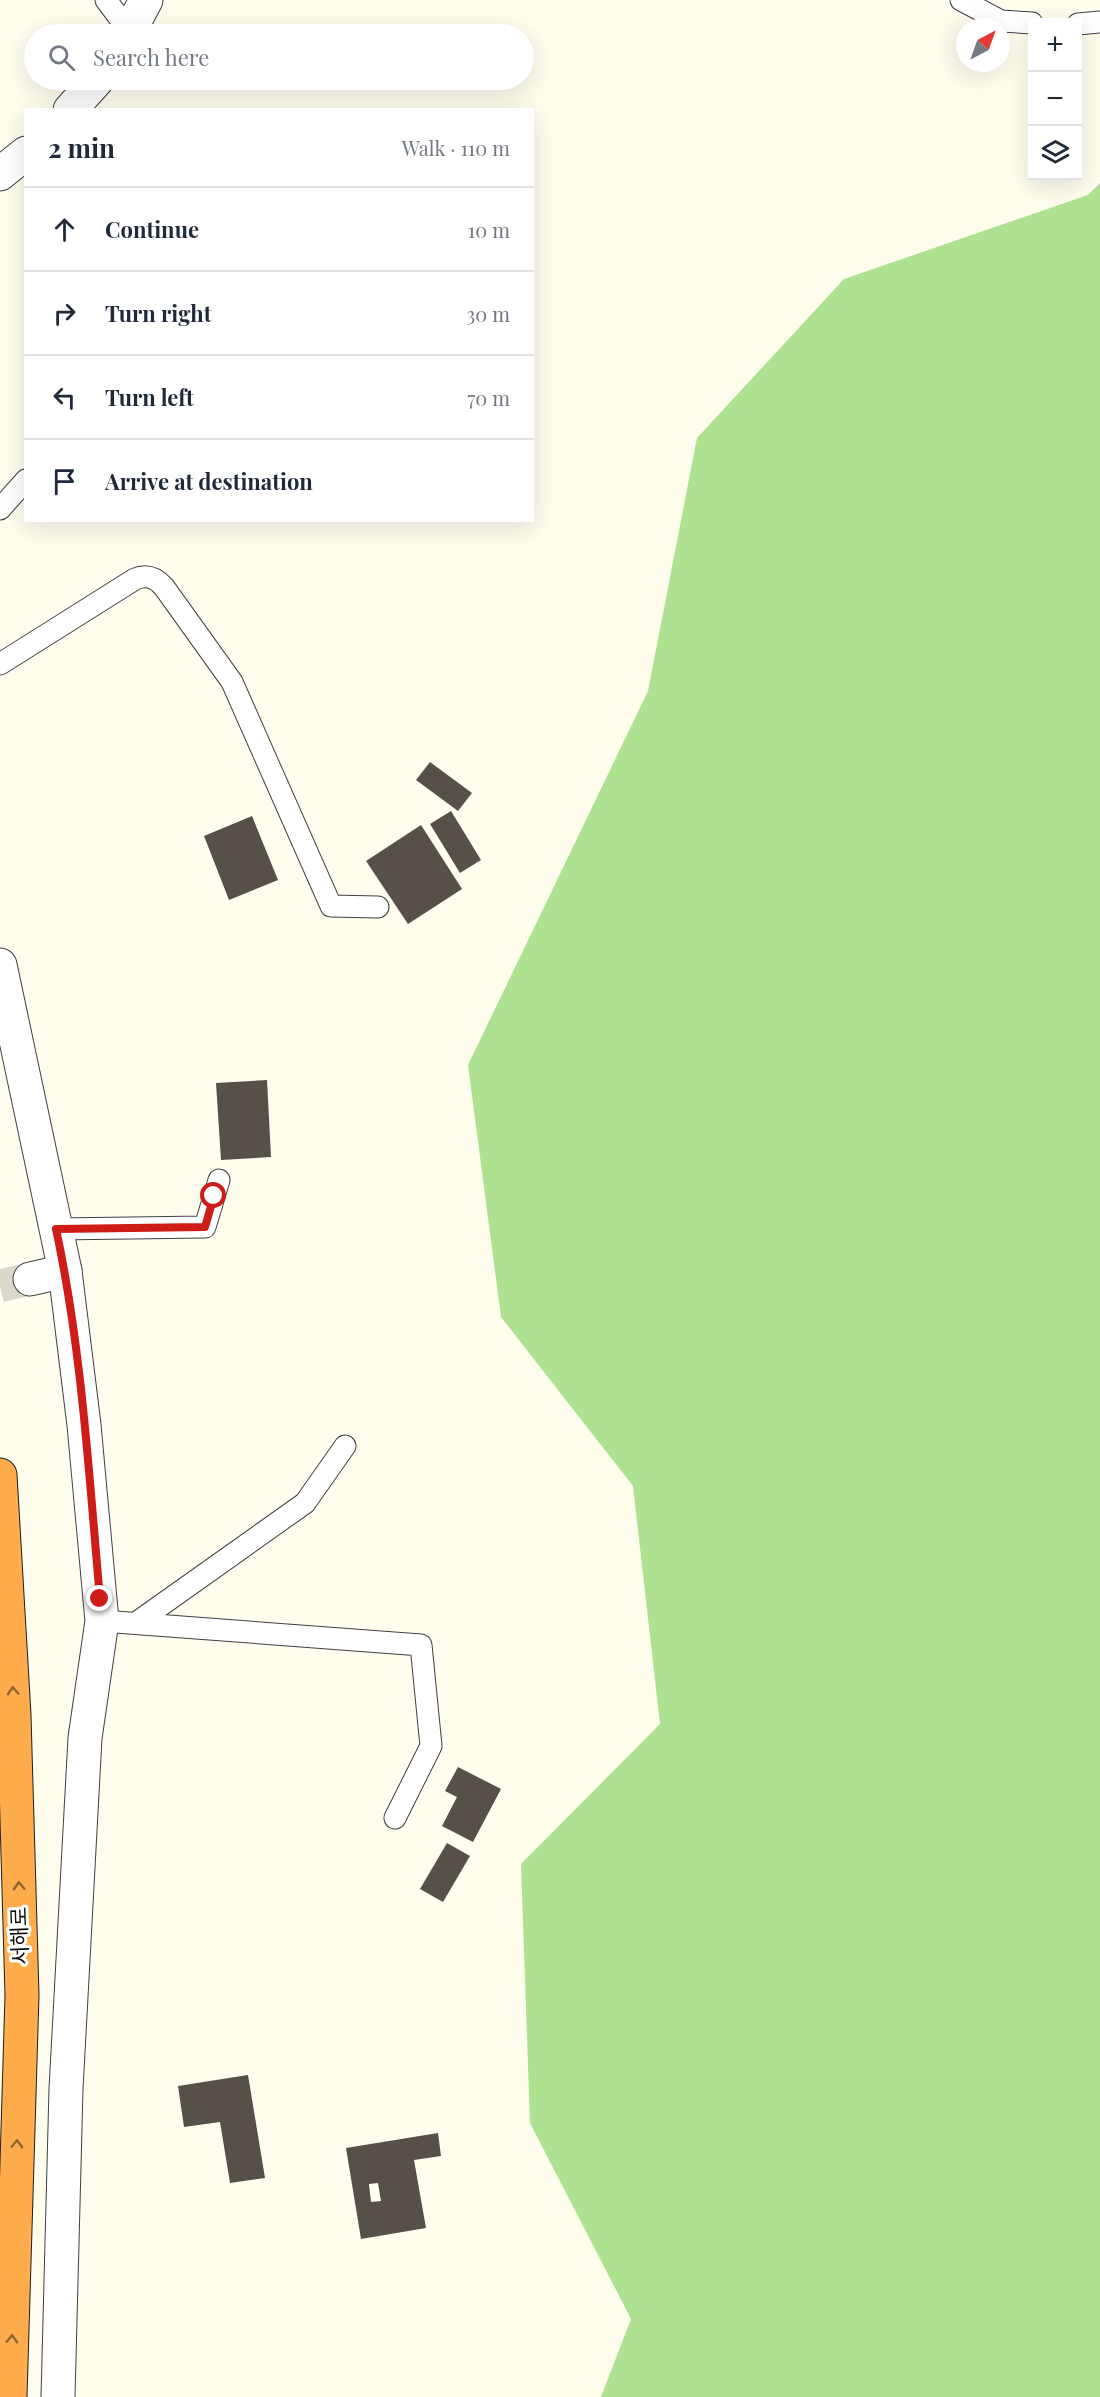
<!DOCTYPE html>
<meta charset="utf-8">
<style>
:root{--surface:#fff;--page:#f6f6f7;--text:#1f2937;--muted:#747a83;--line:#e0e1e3}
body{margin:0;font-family:"Playfair Display","Noto Sans KR",serif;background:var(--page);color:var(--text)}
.controls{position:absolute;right:18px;top:18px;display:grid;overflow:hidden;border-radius:0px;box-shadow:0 6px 24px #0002}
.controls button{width:54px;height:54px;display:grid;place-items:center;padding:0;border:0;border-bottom:2px solid var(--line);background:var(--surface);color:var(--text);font:30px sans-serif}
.compass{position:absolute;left:956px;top:18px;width:54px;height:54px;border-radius:50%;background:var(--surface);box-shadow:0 6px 24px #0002;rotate:41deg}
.stop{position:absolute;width:18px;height:18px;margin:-14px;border:4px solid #cd1d16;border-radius:50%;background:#fff}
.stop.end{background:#cd1d16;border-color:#fff;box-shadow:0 2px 6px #0008}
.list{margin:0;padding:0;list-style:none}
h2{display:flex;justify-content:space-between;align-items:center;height:78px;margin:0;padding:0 24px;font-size:26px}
h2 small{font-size:20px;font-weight:400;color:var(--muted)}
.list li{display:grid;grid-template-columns:39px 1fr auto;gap:18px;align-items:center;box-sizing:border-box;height:84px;padding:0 24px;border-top:2px solid var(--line)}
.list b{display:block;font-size:22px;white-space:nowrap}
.list em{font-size:20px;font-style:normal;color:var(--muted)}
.icon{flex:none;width:33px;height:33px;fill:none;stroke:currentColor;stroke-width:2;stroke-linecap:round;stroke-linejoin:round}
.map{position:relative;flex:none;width:1100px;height:2397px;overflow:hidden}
.search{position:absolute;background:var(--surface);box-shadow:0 6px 24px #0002;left:24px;top:24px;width:510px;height:66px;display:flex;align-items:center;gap:15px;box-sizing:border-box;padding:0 21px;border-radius:33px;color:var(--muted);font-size:22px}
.panel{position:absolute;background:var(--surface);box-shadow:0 6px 24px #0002;left:24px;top:108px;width:510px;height:414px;border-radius:0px}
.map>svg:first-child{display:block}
.forest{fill:#aee190}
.building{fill:#575049;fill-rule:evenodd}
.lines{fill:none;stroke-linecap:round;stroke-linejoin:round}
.street-tunnel{stroke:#dbd9cc;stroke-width:33;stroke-dasharray:33 16;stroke-linecap:butt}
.lane-casing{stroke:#404040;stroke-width:23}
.street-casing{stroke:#404040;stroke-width:35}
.highway-casing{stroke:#1e1e1e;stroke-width:35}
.lane{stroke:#fff;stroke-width:21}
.street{stroke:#fff;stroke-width:33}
.highway{stroke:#ffad4c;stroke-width:33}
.oneway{stroke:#926530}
.route{stroke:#cd1d16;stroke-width:8}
.labels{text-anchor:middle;stroke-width:6;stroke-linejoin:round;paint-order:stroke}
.street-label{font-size:21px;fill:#0d0d0d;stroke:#fff}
</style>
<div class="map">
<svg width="1100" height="2397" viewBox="0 0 1100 2397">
<rect width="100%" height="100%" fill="#fffdee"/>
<polygon class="forest" points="1100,183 1100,2397 601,2397 631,2319 530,2123 521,1864 660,1724 633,1486 501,1317 468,1065 648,691 697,438 844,279 1088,195"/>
<g class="building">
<polygon points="430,762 472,793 458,811 416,780"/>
<polygon points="451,811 481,860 460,873 430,824"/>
<polygon points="252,816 278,880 229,900 204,836"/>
<polygon points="421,825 462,889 408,924 366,861"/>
<polygon points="267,1080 271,1157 221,1160 216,1083"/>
<polygon points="458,1767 501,1789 473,1842 442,1826 457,1797 445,1791"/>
<polygon points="447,1843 470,1856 443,1902 420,1889"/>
<polygon points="248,2075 265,2178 230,2183 220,2122 184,2127 178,2086"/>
<path d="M 438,2133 L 441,2156 L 414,2160 L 426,2228 L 361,2239 L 346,2148 ZM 378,2183 L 381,2201 L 371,2202 L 369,2184 Z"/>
</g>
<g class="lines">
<polyline class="street-tunnel" points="0,1286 30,1279"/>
<defs>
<g id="lane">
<polyline points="106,0 130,32"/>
<polyline points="961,0 1001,21 1032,23"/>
<polyline points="1078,24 1100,22"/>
<polyline points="0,509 26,480"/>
<path d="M 0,664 L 135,579 C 147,574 155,577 164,587 L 232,682 L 331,906 L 378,907"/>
<polyline points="56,1229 205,1227 219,1180"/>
<polyline points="102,1621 421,1645 431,1746 395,1818"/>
<polyline points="136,1623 305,1503 345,1446"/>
</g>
<g id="street">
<polyline points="128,34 146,0"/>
<polyline points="70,110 97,80"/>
<polyline points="0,174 26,153"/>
<polyline points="0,965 65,1271 84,1425 102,1621 85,1738 66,2089 58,2397"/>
<polyline points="30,1279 65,1271"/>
</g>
<polyline id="highway" points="0,1475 14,1715 22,1995 10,2397"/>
</defs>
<use href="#lane" class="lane-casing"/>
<use href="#street" class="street-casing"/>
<use href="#highway" class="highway-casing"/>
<use href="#lane" class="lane"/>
<use href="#street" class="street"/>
<use href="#highway" class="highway"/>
</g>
<defs><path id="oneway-chevron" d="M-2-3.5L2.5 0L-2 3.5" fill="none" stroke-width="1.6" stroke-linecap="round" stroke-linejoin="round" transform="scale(1.5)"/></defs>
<g class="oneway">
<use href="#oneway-chevron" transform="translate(13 1691) rotate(-93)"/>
<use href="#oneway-chevron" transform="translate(19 1886) rotate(-92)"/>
<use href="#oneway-chevron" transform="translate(17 2144) rotate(-88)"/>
<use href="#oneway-chevron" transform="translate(12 2339) rotate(-88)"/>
</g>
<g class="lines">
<path class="route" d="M 100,1599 C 89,1476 82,1350 56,1229 L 205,1227 L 214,1196"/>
</g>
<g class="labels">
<g class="street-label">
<text transform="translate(20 1936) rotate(-92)" y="7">서해로</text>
</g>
</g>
</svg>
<div class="controls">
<button>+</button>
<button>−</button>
<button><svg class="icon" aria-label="layers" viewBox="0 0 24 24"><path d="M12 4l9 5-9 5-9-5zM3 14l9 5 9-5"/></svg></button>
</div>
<svg class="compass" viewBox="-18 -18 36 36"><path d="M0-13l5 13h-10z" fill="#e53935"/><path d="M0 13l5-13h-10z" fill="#747a83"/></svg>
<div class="stop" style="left:214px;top:1196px"></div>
<div class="stop end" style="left:100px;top:1599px"></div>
<div class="search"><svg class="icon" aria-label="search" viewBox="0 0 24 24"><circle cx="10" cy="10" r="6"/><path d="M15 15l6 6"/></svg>Search here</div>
<section class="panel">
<h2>2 min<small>Walk · 110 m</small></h2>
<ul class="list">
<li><svg class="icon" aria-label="ahead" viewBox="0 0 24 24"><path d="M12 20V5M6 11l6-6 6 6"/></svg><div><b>Continue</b></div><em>10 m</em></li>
<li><svg class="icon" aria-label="right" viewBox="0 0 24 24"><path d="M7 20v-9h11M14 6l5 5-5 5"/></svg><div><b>Turn right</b></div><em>30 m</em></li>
<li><svg class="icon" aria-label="left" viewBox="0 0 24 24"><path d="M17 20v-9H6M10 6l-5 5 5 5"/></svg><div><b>Turn left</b></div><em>70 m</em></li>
<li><svg class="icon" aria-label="arrive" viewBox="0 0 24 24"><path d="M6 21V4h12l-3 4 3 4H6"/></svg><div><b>Arrive at destination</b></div></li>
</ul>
</section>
</div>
